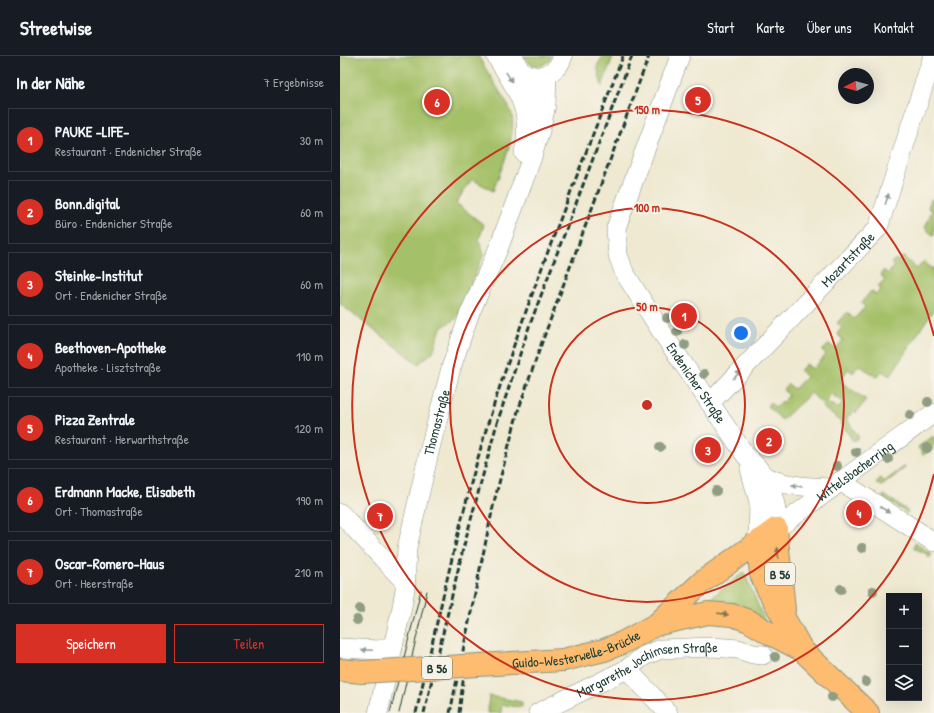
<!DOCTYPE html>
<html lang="de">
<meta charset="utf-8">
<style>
:root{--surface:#171b24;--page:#242831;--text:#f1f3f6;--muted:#9ea1a6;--line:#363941;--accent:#d93025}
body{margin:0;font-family:"Patrick Hand",sans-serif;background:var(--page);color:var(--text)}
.controls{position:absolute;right:12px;bottom:12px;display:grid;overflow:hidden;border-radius:0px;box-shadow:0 4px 16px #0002}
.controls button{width:36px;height:36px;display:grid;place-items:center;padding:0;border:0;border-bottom:1px solid var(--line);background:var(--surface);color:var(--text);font:20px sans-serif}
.compass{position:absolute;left:498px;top:12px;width:36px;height:36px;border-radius:50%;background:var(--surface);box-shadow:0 4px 16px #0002;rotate:264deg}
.you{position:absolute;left:401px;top:277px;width:14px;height:14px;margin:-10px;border:3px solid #fff;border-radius:50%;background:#1a73e8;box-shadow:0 0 0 6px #1a73e833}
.badge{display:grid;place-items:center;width:26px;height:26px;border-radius:50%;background:var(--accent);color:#fff;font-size:13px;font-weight:700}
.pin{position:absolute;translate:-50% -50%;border:2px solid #fff;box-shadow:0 1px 4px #0006}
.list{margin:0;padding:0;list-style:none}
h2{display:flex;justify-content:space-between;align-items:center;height:52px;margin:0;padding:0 16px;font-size:17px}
h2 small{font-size:13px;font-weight:400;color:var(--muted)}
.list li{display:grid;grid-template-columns:26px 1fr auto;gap:12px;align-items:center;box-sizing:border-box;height:64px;margin:0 8px 8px;padding:0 8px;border:1px solid var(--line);border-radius:0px}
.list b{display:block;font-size:15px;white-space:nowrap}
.list p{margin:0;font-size:13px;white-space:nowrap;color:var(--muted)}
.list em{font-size:13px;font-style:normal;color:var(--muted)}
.actions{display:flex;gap:8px;padding:12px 16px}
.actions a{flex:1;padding:9px 0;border:1px solid var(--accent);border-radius:0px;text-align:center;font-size:14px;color:var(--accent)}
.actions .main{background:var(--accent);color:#fff}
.icon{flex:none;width:22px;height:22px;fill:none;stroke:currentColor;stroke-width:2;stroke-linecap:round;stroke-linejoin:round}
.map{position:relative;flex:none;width:594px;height:657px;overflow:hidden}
header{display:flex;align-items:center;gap:24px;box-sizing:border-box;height:56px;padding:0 20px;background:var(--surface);border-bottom:1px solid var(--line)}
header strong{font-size:19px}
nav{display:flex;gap:22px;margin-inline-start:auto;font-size:14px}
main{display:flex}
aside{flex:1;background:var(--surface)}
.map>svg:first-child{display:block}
.green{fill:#a4c067;stroke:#627e4e;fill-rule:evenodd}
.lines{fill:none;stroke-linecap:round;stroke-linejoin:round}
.minor-casing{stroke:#879382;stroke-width:20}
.major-casing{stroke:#879382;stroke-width:24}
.minor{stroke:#fff;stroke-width:19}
.major{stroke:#fdbc6f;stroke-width:22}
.tram{stroke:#1f3d34;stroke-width:1}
.rail{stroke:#1f3d34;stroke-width:3;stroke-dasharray:6 3;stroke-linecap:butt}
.major-bridge-casing{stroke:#879382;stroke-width:24;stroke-linecap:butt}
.major-bridge{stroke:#fdbc6f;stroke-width:22}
.tree{fill:#8f9d82}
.oneway{fill:#8f9e9a}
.oneway2{fill:#83764f}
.ring{fill:none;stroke:#c8321e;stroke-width:2}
.labels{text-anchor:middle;stroke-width:4;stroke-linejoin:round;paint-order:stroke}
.shield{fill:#f7f3e8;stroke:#60746a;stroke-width:1}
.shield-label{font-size:13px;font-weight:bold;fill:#1f3d34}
.street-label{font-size:14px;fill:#1f3d34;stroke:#f7f3e8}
.centre{fill:#c8321e;stroke:#f7f3e8;stroke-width:2}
.ring-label{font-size:12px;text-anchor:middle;font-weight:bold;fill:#c8321e;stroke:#f7f3e8;stroke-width:4;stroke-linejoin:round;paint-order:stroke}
</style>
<header>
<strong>Streetwise</strong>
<nav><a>Start</a><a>Karte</a><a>Über uns</a><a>Kontakt</a></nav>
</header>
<main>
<aside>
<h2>In der Nähe<small>7 Ergebnisse</small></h2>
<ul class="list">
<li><span class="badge">1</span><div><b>PAUKE -LIFE-</b><p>Restaurant · Endenicher Straße</p></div><em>30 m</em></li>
<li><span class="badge">2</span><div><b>Bonn.digital</b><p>Büro · Endenicher Straße</p></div><em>60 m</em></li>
<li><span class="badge">3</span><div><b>Steinke-Institut</b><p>Ort · Endenicher Straße</p></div><em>60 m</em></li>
<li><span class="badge">4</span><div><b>Beethoven-Apotheke</b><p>Apotheke · Lisztstraße</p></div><em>110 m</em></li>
<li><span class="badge">5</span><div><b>Pizza Zentrale</b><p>Restaurant · Herwarthstraße</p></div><em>120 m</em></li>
<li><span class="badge">6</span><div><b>Erdmann Macke, Elisabeth</b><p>Ort · Thomastraße</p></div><em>190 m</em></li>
<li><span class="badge">7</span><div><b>Oscar-Romero-Haus</b><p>Ort · Heerstraße</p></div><em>210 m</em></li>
</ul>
<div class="actions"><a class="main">Speichern</a><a>Teilen</a></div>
</aside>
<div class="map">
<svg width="594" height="657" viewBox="0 0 594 657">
<rect width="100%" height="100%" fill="#f7f3e8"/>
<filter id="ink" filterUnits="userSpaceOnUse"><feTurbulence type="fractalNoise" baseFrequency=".025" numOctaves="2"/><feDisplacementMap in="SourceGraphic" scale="8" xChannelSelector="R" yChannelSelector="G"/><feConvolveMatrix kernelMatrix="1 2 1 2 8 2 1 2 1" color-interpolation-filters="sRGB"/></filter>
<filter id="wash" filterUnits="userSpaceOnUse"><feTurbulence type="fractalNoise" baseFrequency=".012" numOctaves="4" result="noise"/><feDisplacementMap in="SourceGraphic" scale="16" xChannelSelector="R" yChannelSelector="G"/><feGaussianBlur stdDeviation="0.9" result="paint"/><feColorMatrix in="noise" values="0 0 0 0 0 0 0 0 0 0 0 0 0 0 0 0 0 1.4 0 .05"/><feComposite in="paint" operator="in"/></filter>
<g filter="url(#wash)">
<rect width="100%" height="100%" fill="#efe9d1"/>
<g class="green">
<path d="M 0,0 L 138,0 C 148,17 159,34 169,51 C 181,73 161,113 153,135 L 132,123 L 116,147 L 144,169 L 139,184 L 144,198 L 117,262 L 101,272 L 93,296 L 78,308 L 0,248 Z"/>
<path d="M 184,0 L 212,0 C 206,13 190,13 184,0 Z"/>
<polygon points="263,0 273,0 262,31 257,10"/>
<polygon points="591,143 594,144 594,180 585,172 592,154 588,152"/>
<path d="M 563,200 L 577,213 L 584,205 L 592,213 L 594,211 L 594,253 L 550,320 L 542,315 L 537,321 L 519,309 L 513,317 L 508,313 L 500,325 L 526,344 L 516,357 L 515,355 L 506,362 L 519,382 L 513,385 L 498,363 L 482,351 L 483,349 L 471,337 L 442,364 L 427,350 L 430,346 L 436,352 L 442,345 L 443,346 L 449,339 L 443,334 L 448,328 L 454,333 L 466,321 L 460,315 L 466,308 L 473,313 L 486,299 L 482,295 L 489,288 L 496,293 L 503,284 L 497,278 L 502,271 L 497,267 L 507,256 L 514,263 L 525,251 L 521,247 L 531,235 L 536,239 L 541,233 L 538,230 L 545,223 L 540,219 L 544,214 L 548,218 L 554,210 L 551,207 L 555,203 L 558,205 ZM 491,338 L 503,346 L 498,353 L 486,345 Z"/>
<polygon points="592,381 594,381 594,389 592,391 593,393 583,399 578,391"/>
<polygon points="565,410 566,411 542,430 536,428 540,422 544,426"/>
<polygon points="544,439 568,455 567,457 542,442"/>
<path d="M 575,487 L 592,498 L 589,502 L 588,499 C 584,496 579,495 574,492 Z"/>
<polygon points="404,516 427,570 358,552"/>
<polygon points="149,640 182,646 182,651 162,649 161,657 147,657"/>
</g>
</g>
<g filter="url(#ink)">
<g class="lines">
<defs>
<g id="minor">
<path d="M 156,0 C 178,35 193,54 184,97"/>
<path d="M 174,0 C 179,28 215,26 223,0"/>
<path id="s1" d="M 340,0 L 276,172 L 278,199 L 284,216 L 323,278 L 406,400 C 422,413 433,433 436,454 C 437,460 436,467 436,473"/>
<polyline points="189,19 194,39 196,60"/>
<path id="s2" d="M 370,347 L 538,172 L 593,0"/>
<polyline points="410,413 419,446 418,487"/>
<path d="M 423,419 C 444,431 468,431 492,432"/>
<polyline points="500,425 594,486"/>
<polyline points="0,457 66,527"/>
<path id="s3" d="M 436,473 L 594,357"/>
<polyline points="0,592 39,594 53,590"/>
<polyline points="287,613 328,657"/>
<path id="s4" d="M 38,657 L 62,551 L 65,533 L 67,492 L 91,388 L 111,312 L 129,259 L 159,191 L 191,104 L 201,71 L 206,49 L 207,19"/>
<path id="s5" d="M 198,657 L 287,613 L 304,600 L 321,593 L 373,591 L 398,593 L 413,598 L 423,599"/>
</g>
<g id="major">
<polyline points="436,473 444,554"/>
<polyline points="418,487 421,518 427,532 462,594 528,657"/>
<polyline points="319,568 368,557 392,559 409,565 429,577 462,594"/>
<path id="s6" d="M 172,607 L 223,604 L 264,594 L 282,587 L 317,568 L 362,526 L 436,473"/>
<polyline points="0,614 22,616"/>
</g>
</defs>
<use href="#minor" class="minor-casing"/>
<use href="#major" class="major-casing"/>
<use href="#minor" class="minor"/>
<use href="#major" class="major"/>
<g class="tram">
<polyline points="50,657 81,534"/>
<polyline points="59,657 87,535"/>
</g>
<g class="rail">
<path d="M 76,657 C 99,559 120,460 149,364 C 188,241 237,121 283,0"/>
<polyline points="84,657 123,493 157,367 189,271 292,0"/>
<polyline points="110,657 154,446 178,355 202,286 309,0"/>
<polyline points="119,657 126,603"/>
</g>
<defs>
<polyline id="major-bridge" points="22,616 172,607"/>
</defs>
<use href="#major-bridge" class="major-bridge-casing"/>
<use href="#major-bridge" class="major-bridge"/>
</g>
<g class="tree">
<circle cx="327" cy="262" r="5"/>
<circle cx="337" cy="276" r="5"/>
<circle cx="345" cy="289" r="5"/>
<circle cx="364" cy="318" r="5"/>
<circle cx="588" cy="346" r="5"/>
<circle cx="570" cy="359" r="5"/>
<circle cx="320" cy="391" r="5"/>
<circle cx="587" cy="392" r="5"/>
<circle cx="516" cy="396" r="5"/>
<circle cx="548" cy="403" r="5"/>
<circle cx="497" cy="410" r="5"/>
<circle cx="376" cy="435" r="5"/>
<circle cx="522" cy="492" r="5"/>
<circle cx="501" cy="533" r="5"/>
<circle cx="533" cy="535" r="5"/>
<circle cx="20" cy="553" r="5"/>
<circle cx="17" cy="564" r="5"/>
<circle cx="435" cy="601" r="5"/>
<circle cx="526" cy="626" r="5"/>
<circle cx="492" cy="641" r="5"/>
</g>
<defs><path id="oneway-solid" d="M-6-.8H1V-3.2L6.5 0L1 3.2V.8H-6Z"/></defs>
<g class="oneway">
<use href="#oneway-solid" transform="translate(169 21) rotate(58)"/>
<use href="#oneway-solid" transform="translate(547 143) rotate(-72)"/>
<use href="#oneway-solid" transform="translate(397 319) rotate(-46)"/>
<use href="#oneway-solid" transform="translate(457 430) rotate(-172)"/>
<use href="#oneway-solid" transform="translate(545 454) rotate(33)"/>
<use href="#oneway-solid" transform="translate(27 594) rotate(-178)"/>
</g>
<g class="oneway2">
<use href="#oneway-solid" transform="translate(438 497) rotate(-95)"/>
<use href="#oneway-solid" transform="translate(383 558) rotate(9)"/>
</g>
</g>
<g class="ring">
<circle cx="307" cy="349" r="98"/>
<circle cx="307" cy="349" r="197"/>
<path d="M594 418A295 295 0 1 1 594 280"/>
</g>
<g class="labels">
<g class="shield">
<rect x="425" y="507" width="30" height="22" rx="3"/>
<rect x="82" y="601" width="30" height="22" rx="3"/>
</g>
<g class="shield-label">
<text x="440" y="523">B 56</text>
<text x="97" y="617">B 56</text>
</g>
<g class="street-label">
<text dy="5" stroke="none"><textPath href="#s2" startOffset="199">Mozartstraße</textPath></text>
<text dy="5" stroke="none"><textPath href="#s1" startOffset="361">Endenicher Straße</textPath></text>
<text dy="5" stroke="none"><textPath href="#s4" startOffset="297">Thomastraße</textPath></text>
<text dy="5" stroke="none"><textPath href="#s3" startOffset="98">Wittelsbacherring</textPath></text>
<text dy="5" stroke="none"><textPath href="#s6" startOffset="66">Guido-Westerwelle-Brücke</textPath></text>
<text dy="5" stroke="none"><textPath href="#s5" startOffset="120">Margarethe Jochimsen Straße</textPath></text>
</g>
</g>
<circle cx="307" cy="349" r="6" class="centre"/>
<g class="ring-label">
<text x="307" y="58">150 m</text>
<text x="307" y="156">100 m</text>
<text x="307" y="255">50 m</text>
</g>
</svg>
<div class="controls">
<button>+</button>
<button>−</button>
<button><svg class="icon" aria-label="layers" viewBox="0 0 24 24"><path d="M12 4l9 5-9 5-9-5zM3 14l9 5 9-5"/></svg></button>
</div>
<svg class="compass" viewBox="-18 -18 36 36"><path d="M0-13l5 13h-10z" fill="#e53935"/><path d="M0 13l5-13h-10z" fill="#9ea1a6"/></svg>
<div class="you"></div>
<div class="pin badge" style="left:344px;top:260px">1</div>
<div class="pin badge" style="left:429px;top:385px">2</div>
<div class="pin badge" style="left:368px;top:394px">3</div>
<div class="pin badge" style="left:519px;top:457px">4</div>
<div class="pin badge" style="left:358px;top:44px">5</div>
<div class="pin badge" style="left:97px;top:46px">6</div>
<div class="pin badge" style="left:40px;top:460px">7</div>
</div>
</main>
